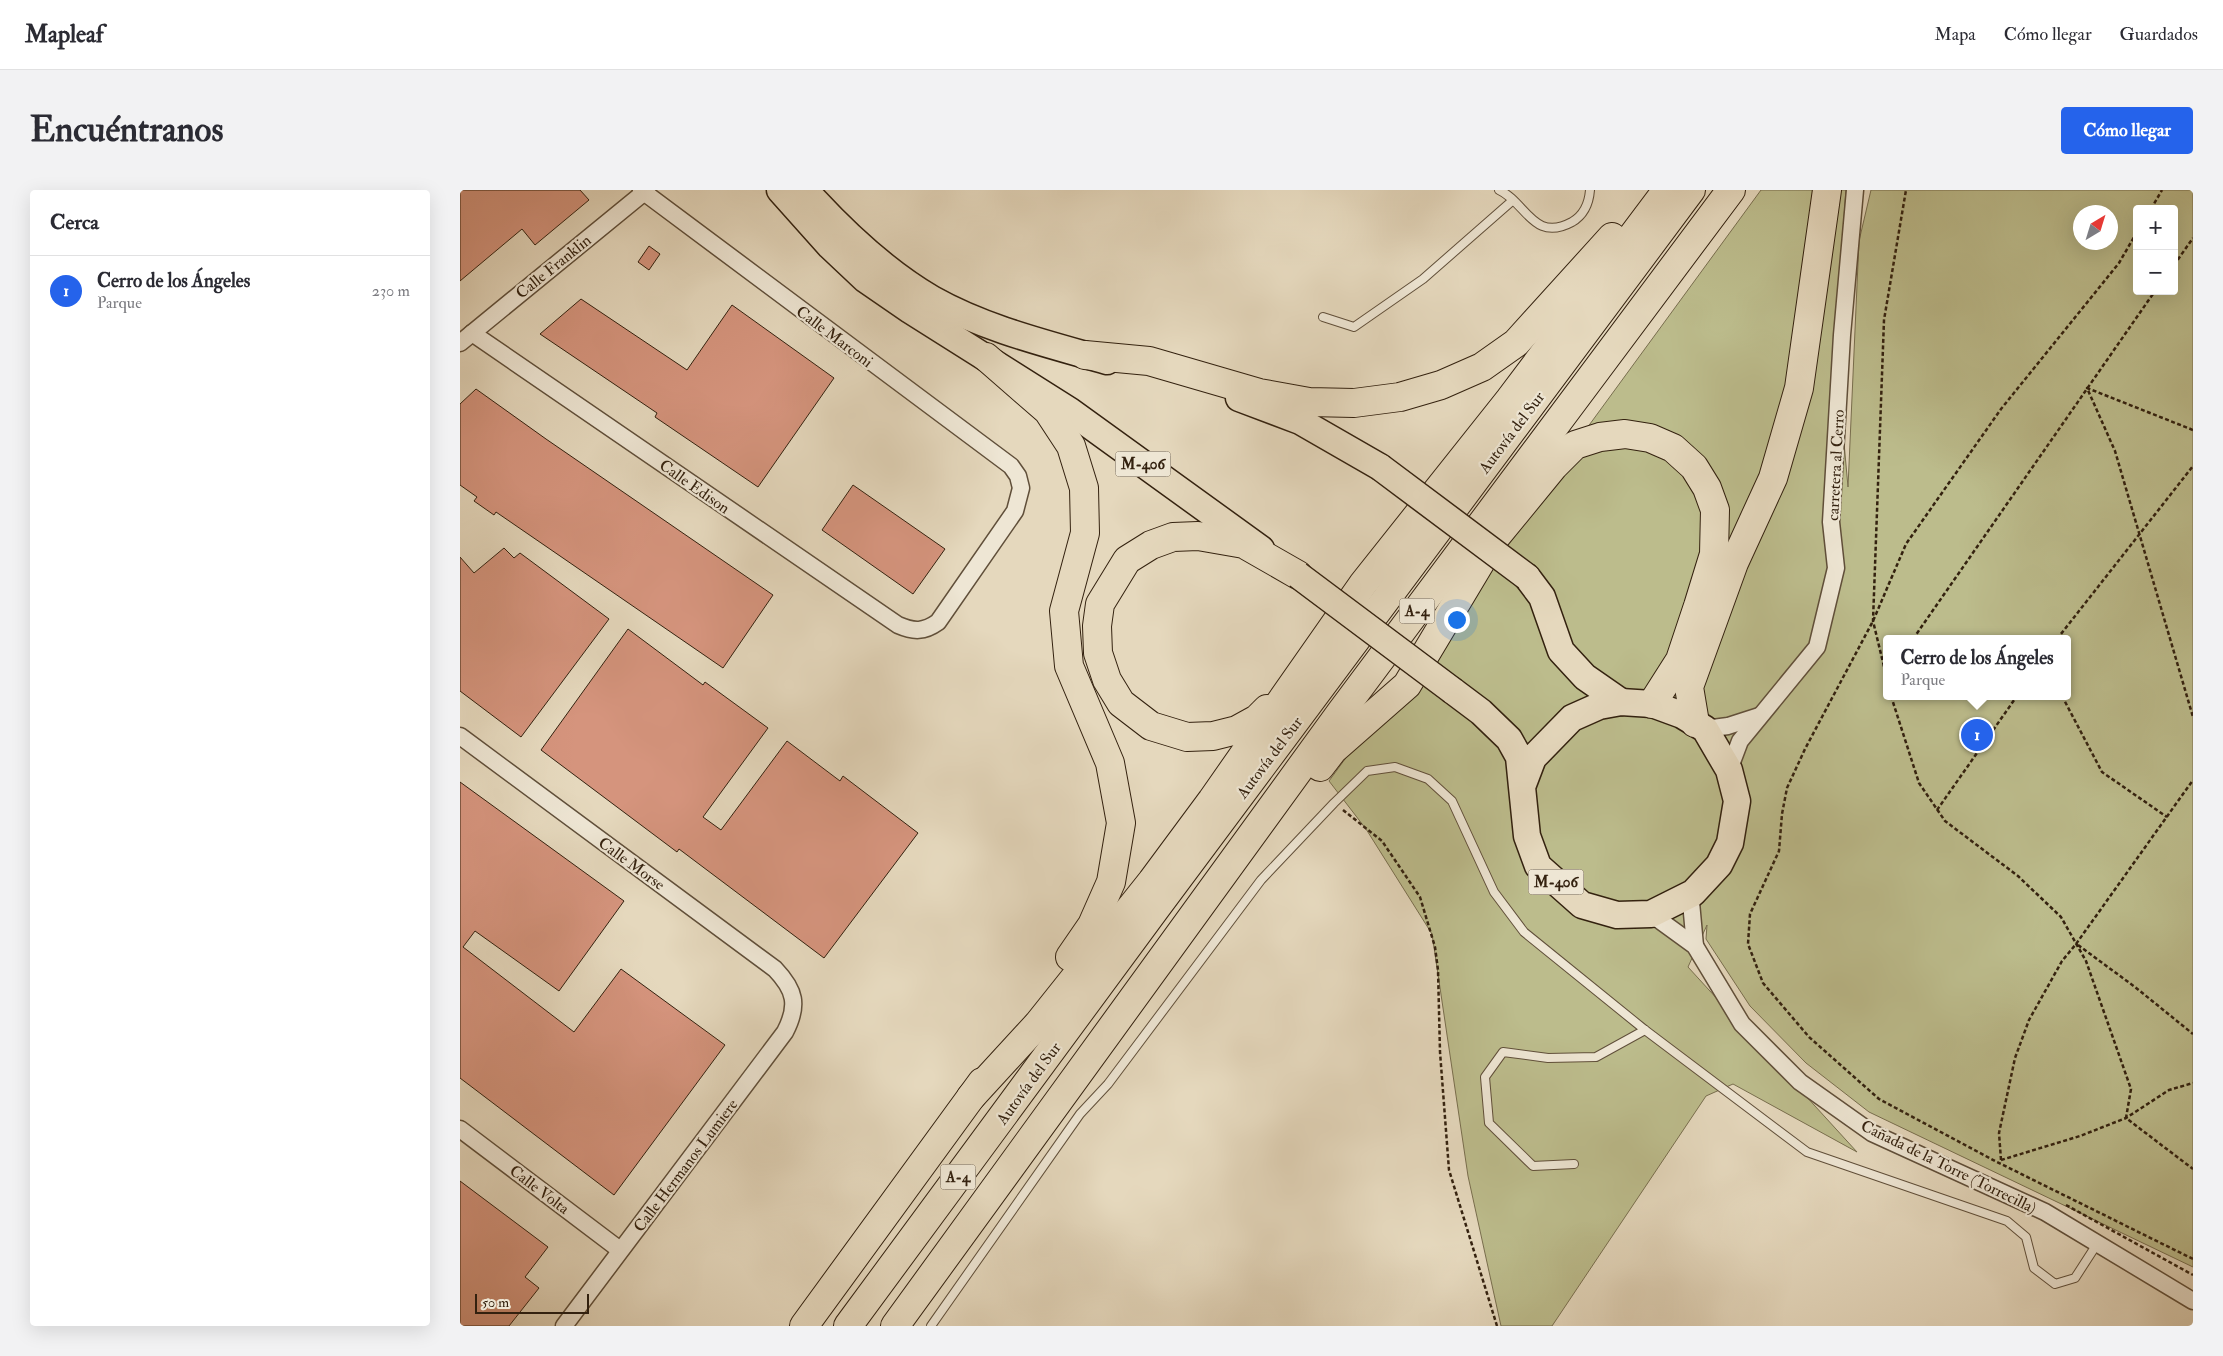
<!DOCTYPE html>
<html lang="es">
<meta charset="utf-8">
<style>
:root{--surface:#fff;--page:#f2f2f3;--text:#2b2b33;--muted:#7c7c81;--line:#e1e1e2;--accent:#2563eb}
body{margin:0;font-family:"IM FELL Double Pica",serif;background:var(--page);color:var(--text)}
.controls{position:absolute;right:15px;top:15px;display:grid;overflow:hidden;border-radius:5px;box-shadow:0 5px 20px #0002}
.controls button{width:45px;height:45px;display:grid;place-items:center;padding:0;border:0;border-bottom:1px solid var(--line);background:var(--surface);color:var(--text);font:25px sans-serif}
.compass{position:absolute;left:1613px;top:15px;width:45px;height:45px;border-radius:50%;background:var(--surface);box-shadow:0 5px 20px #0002;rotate:38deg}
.scale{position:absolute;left:15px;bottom:12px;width:114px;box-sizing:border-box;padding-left:5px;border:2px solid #33210f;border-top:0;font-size:14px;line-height:18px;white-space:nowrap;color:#33210f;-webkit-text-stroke:4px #eee6d4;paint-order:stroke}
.you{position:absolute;left:996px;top:429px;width:18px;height:18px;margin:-12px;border:4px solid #fff;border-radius:50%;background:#1a73e8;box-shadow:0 0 0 8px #1a73e833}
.badge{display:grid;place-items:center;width:32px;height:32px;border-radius:50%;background:var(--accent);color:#fff;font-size:16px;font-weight:700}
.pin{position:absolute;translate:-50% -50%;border:2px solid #fff;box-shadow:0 1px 5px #0006}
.popup{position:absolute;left:1423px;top:445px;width:188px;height:65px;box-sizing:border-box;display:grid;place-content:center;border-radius:5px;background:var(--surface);filter:drop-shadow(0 1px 4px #0005);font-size:16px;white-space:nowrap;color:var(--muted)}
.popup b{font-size:19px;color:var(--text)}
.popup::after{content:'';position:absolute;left:50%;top:100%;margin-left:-10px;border:10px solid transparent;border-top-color:var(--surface)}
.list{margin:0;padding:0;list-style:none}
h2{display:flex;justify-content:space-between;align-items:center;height:65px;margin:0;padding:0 20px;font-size:21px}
h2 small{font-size:16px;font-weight:400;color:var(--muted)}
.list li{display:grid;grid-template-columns:32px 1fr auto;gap:15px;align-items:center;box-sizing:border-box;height:70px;padding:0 20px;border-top:1px solid var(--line)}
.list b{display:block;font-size:19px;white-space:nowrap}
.list p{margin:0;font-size:16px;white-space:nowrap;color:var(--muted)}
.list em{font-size:16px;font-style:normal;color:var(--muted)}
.map{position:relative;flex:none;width:1733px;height:1136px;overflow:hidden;border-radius:5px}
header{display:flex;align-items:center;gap:30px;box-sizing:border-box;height:70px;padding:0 25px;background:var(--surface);border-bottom:1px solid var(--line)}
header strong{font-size:24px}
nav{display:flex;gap:28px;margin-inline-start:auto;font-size:18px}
.intro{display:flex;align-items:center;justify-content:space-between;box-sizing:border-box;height:120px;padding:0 30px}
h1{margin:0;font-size:35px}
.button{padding:12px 22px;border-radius:5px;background:var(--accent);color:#fff;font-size:18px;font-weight:700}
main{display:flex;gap:30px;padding:0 30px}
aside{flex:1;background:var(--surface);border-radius:5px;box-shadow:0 5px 20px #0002}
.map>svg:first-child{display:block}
.green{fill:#bcbc8c;stroke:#786e4e;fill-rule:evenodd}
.building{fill:#d5947d;stroke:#33210f}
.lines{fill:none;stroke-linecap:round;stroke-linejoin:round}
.service-casing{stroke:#604f3a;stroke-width:10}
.minor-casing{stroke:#604f3a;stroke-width:19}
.trunk-casing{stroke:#33210f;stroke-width:29}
.motorway-casing{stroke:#33210f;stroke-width:30}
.path{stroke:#33210f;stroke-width:2.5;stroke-dasharray:4 2.5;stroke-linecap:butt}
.service{stroke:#eee6d4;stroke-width:8}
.minor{stroke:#eee6d4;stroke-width:16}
.trunk{stroke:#e5d8bd;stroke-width:26}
.motorway{stroke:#e5d8bd;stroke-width:28}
.trunk-bridge-casing{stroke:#33210f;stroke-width:29;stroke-linecap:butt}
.trunk-bridge{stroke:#e5d8bd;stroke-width:26}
.labels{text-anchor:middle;stroke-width:4.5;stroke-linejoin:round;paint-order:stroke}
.shield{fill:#eee6d4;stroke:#6b5c4a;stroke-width:1}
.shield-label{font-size:15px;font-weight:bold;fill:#33210f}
.street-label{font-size:16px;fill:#33210f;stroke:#eee6d4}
</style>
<header>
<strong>Mapleaf</strong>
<nav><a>Mapa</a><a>Cómo llegar</a><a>Guardados</a></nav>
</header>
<div class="intro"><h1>Encuéntranos</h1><a class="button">Cómo llegar</a></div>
<main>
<aside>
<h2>Cerca<small></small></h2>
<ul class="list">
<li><span class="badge">1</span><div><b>Cerro de los Ángeles</b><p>Parque</p></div><em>230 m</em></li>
</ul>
</aside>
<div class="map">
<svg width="1733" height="1136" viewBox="0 0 1733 1136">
<rect width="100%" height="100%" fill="#e5d8bd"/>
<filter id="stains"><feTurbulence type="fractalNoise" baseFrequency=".004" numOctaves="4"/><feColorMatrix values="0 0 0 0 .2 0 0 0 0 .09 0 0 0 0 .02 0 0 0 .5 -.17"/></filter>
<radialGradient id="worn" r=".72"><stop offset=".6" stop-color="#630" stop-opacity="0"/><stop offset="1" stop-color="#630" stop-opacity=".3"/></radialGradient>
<path class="green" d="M 1301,0 L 1386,0 L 1375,153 L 1388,297 L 1399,51 L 1411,0 L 1733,0 L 1733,1077 L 1409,922 L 1346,873 L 1290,816 L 1246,749 L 1247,735 L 1228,777 L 1397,962 L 1273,894 L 1246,906 L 1092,1136 L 1041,1136 L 1008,986 L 972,744 L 906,639 L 869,591 ZM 1677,19 L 1714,19 L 1714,101 L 1677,101 ZM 1620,22 L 1650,22 L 1650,52 L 1620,52 ZM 1427,449 L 1607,449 L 1607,506 L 1427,506 Z"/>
<g class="building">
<polygon points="0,0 120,0 129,10 75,55 62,39 0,91"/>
<polygon points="189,56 200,64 189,80 178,72"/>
<polygon points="121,109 227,180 272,115 374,188 298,297 195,227 197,223 80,144"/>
<polygon points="16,199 86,249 313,405 263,478 36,322 34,325 14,311 17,307 0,295 0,214"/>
<polygon points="393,295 485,359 453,404 362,340"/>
<polygon points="44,358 54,368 60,363 149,429 61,547 0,501 0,367 14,383"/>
<polygon points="168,439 243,495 245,492 308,538 243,627 261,640 327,551 380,591 383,586 458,643 364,768 219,659 217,662 81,560"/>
<polygon points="0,592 164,711 99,801 15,741 3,757 114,842 161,779 265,855 154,1005 0,888"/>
<polygon points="0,991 88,1057 65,1087 79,1098 49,1136 0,1136"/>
</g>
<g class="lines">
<defs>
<g id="service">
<path d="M 1039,0 C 1066,12 1073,53 1112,32 C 1124,25 1129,13 1130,0"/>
<polyline points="863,127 894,137 963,89 1052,11"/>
<polyline points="1114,974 1073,976 1029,933 1025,887 1043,862 1088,868 1136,867 1185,840"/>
<polyline points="471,1136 620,924 648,894 801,690 874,613 907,581 935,577 968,589 992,611 1034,702 1064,742 1185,840 1347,962 1547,1031 1566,1047 1574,1078 1595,1094 1615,1088 1637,1054"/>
</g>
<g id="minor">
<path d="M 12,143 L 438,435 C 454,442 464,442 478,432 L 555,321 L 561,298 L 558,286 L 551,276 L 181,0"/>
<polyline points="0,153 187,0"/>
<polyline points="1245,539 1268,536 1299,526"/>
<path d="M 0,546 L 315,779 C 335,800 339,815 325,842 L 104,1136"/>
<polyline points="1269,580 1280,551 1357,457 1376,378 1371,332 1382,145 1395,0"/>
<polyline points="1233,703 1231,712 1235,756"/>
<polyline points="1191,724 1235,756 1282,834 1340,892 1412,943 1585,1022 1733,1111"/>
<polyline points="0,939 160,1060"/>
</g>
<g id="trunk">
<polyline points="320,0 370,56 405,89 450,120 610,221 801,359"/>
<path d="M 345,0 C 382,41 424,81 472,109 C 525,139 588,154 647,171"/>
<polyline points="779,208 840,231 920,277"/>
<polyline points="1067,387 1082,407 1101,461 1125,487 1161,512"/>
<polyline points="993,501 1021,522 1049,549 1059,567 1062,597 1067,646 1078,676 1122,715 1157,725 1191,724 1233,703 1259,675 1270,653 1277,611 1269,580 1245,539 1222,525 1192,514 1161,512 1139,516 1112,528 1073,568 1062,597"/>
</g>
<g id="motorway">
<polyline points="625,165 689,171 799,203 849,212 894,213 940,207 981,195 1022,177 1056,153 1152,47"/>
<polyline points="526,167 588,221 611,256 624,298 625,343 604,421 609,476 650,573 661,633 651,692 632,735 610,767"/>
<polyline points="807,519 797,529 777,540 753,546 727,547 691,536 661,513 647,490 638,463 637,436 640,414 667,370 691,355 713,347 738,346 784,354 838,385"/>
<polyline points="1235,533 1229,497 1274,373 1313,288 1339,198 1367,0"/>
<polyline points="860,577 873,560 947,495 1035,348 1094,276 1115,255 1140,247 1165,244 1190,248 1213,258 1234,277 1247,298 1255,320 1254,364 1238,416 1220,470 1192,514"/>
<polyline points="511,907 578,834 692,691 752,610 903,394 1050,209 1207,0"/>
<polyline points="344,1136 522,892"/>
<polyline points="388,1136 696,718 1231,0"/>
<polyline points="435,1136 881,522 1271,0"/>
</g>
</defs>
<use href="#service" class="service-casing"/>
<use href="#minor" class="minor-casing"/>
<use href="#trunk" class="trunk-casing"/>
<use href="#motorway" class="motorway-casing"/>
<g class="path">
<polyline points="1691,19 1702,0"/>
<polyline points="1677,42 1659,73 1541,219 1446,354 1413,431 1345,559 1327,598 1322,624 1319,661 1290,724 1288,754 1303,793 1349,847 1419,909 1535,971 1733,1069"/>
<polyline points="1714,75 1733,48"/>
<polyline points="1733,240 1627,198 1655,261 1733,527"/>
<polyline points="1453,449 1695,101"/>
<polyline points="1597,449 1733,276"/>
<polyline points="1427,489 1413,431 1424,130 1446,0"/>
<polyline points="1431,506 1459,593 1485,631 1558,686 1601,727 1626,771 1671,899 1666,928 1733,979"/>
<polyline points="1602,506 1642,582 1707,627"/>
<polyline points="883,620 922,651 960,707 975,757 978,780 980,862 989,980 1037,1136"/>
<polyline points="1477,620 1557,506"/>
<polyline points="1618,755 1675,797 1733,844"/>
<polyline points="1541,970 1539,943 1555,868 1569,830 1602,771 1616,754 1733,590"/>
<polyline points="1541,970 1620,946 1666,928 1709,900 1733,893"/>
<polyline points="1606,1015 1733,1085"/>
</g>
<use href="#service" class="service"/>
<use href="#minor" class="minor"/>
<use href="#trunk" class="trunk"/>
<use href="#motorway" class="motorway"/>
<defs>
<g id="trunk-bridge">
<polyline points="920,277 1067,387"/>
<polyline points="838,385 993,501"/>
</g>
</defs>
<use href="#trunk-bridge" class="trunk-bridge-casing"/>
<use href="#trunk-bridge" class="trunk-bridge"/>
</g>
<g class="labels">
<g class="shield">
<rect x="655.5" y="261.5" width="55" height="25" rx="4"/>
<rect x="939.5" y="408.5" width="35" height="25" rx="4"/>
<rect x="1068.5" y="679.5" width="55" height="25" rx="4"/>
<rect x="480.5" y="974.5" width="35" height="25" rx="4"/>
</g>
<g class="shield-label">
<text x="683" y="279">M-406</text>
<text x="957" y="426">A-4</text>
<text x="1096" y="697">M-406</text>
<text x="498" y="992">A-4</text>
</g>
<g class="street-label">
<text transform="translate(93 76) rotate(-39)" y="6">Calle Franklin</text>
<text transform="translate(375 146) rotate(37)" y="6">Calle Marconi</text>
<text transform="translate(1051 242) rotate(-53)" y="6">Autovía del Sur</text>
<text transform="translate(1375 275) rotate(-87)" y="6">carretera al Cerro</text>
<text transform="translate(235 296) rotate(35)" y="6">Calle Edison</text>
<text transform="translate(809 567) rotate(-53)" y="6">Autovía del Sur</text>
<text transform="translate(172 673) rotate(36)" y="6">Calle Morse</text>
<text transform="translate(568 893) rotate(-54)" y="6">Autovía del Sur</text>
<text transform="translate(225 975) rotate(-53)" y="6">Calle Hermanos Lumiere</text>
<text transform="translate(1489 976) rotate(26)" y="6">Cañada de la Torre (Torrecilla)</text>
<text transform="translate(80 999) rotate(37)" y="6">Calle Volta</text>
</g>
</g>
<rect width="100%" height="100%" filter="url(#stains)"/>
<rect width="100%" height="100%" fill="url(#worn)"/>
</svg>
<div class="controls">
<button>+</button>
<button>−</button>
</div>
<svg class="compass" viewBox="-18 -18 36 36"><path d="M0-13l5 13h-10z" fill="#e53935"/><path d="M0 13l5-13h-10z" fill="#7c7c81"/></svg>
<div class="scale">50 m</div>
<div class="you"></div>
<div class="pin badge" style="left:1517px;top:545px">1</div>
<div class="popup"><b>Cerro de los Ángeles</b>Parque</div>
</div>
</main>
